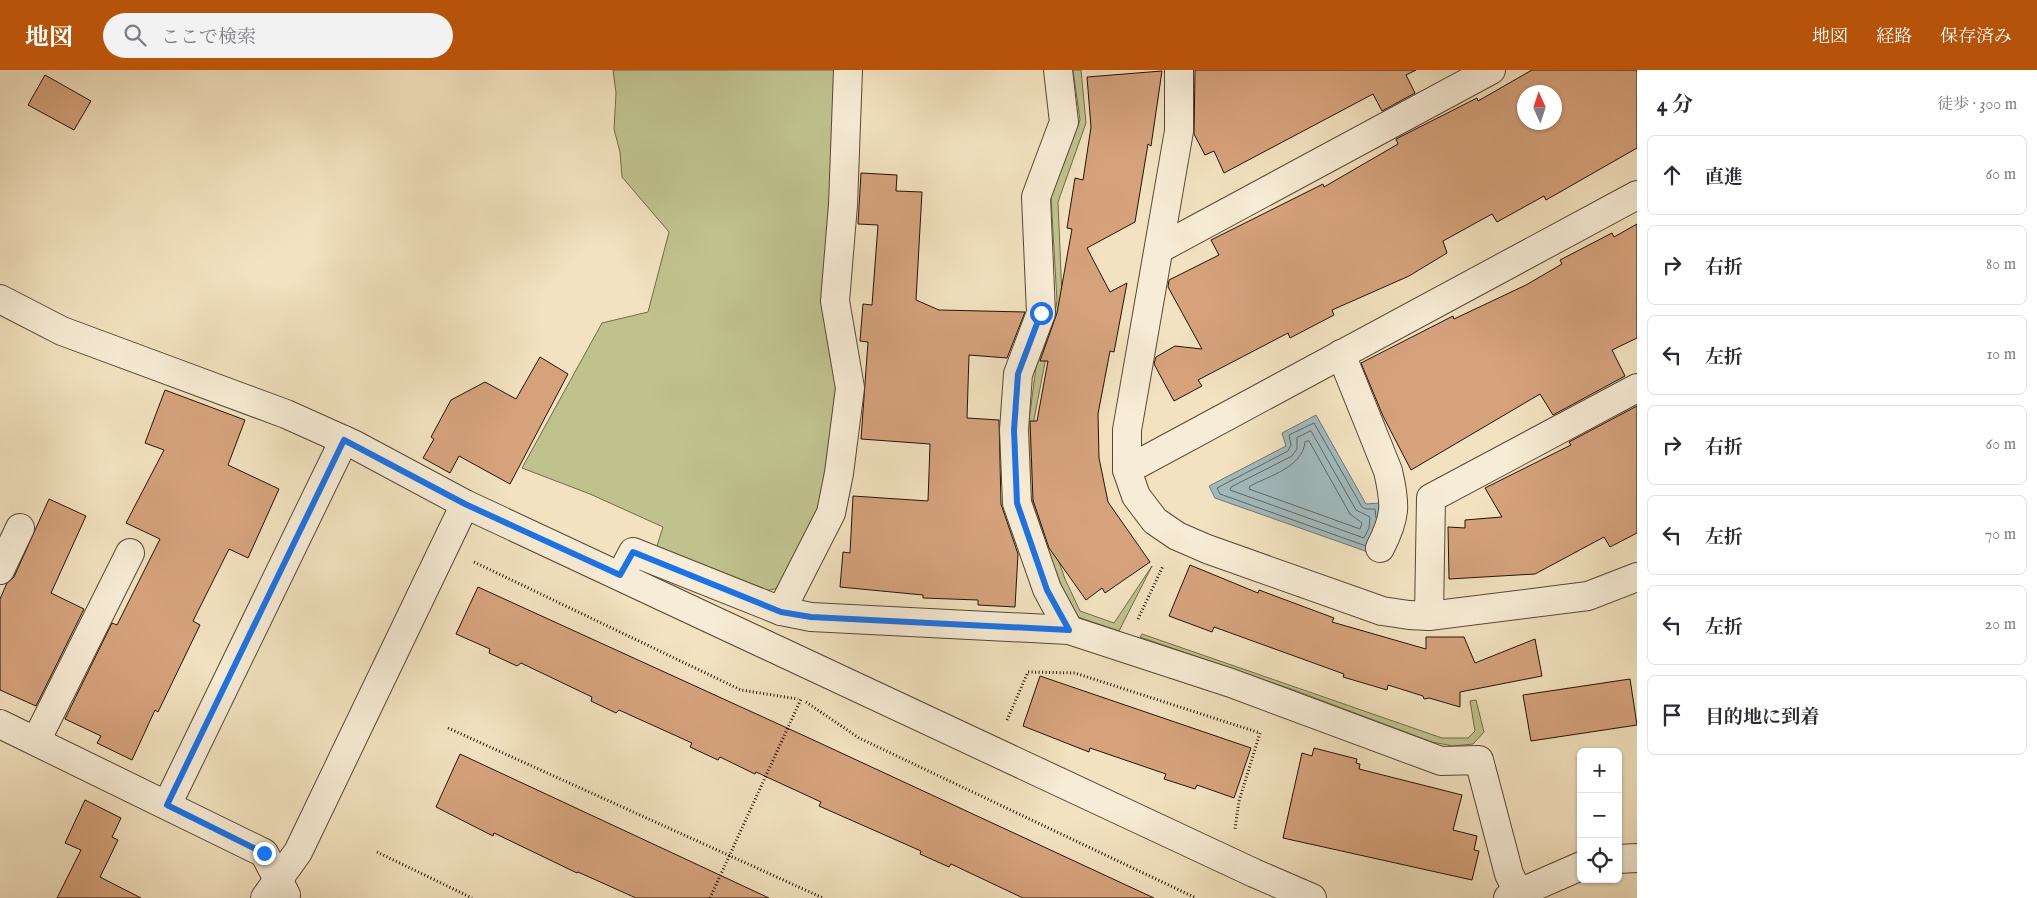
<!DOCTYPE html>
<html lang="ja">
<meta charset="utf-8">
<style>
:root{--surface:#fff;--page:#f2f2f3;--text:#2b2b33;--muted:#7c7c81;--line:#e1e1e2;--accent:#b45309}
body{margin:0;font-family:"IM FELL English","Noto Serif JP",serif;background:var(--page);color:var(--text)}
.controls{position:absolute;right:15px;bottom:15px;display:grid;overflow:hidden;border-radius:8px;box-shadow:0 1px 4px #0004}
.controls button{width:45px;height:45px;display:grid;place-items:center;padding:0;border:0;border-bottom:1px solid var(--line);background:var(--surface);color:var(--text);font:25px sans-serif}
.compass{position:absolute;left:1517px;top:15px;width:45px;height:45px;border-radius:50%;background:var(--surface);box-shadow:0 1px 4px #0004;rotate:357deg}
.stop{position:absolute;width:15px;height:15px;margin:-11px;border:4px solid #1a73e8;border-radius:50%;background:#fff}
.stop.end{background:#1a73e8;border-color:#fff;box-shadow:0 1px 5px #0008}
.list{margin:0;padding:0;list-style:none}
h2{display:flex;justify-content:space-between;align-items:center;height:65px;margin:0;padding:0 20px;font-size:21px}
h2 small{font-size:16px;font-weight:400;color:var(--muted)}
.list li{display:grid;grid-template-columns:32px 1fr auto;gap:15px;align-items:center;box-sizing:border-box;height:80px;margin:0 10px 10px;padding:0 10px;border:1px solid var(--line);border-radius:8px}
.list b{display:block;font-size:19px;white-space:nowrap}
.list em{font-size:16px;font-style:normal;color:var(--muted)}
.icon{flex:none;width:28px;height:28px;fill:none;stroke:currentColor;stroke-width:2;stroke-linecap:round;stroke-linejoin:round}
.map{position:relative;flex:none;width:1637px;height:828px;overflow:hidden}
header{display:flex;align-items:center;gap:30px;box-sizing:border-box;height:70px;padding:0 25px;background:var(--accent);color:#fff}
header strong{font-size:24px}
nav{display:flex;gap:28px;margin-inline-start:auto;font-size:18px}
.search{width:350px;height:45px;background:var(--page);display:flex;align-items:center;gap:12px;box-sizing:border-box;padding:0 18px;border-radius:28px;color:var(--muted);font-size:19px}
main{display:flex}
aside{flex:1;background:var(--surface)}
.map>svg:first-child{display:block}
.green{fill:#c0c28e;stroke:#726a4a}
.water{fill:#a1babd;stroke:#6f7774}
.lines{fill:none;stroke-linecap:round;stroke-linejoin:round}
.shore{stroke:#626662;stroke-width:1}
.building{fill:#d5a27c;stroke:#241307;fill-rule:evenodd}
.minor-casing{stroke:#584735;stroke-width:30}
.path{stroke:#241307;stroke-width:3;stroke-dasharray:1 2.5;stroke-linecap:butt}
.minor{stroke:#f7ecd5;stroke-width:28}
.route{stroke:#1a73e8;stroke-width:6}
</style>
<header>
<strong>地図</strong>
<div class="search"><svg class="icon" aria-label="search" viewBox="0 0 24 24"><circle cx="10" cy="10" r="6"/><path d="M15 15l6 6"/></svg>ここで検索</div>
<nav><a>地図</a><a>経路</a><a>保存済み</a></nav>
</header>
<main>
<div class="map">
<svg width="1637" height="828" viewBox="0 0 1637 828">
<rect width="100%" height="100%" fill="#f2e2bf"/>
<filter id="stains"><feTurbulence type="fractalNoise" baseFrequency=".004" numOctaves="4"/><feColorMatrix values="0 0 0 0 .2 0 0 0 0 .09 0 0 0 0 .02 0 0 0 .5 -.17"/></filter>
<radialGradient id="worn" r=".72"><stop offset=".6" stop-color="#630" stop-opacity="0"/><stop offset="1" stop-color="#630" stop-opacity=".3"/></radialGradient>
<g class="green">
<polygon points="613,0 837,0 839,315 819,440 778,518 766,521 655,482 663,457 590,424 522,398 602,253 648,242 669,162 622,107 620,82 614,59 616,23"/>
<polygon points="1073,0 1081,0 1086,53 1058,132 1062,227 1060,255 1045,292 1032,360 1035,422 1065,509 1080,541 1114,553 1152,496 1119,561 1075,546 1057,507 1030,424 1028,358 1036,297 1052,257 1057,231 1051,127 1080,50"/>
<polygon points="1142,564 1442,668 1468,668 1475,661 1470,631 1476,630 1484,662 1473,674 1453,676 1432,672 1294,620 1140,567"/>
</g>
<polygon class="water" points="1316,345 1366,434 1380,433 1382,449 1368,482 1215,428 1209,416 1286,376 1282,363"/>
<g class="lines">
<g class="shore">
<polygon points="1311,361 1356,440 1370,447 1369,458 1364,468 1230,420 1231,417 1292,386 1297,379 1297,368"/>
<path d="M 1309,371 L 1350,444 L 1362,453 L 1360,459 L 1249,419 L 1250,416 C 1269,406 1303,397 1305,372 Z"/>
<polyline points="1366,476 1220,424 1217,418 1288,381 1291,375 1289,365 1314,353 1362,437 1366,439 1375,439 1376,448"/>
</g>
</g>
<g class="building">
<polygon points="1195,0 1416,0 1406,5 1415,23 1382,41 1373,24 1224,103 1214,81 1205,85 1194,64"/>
<path d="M 1532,0 L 1637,0 L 1637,78 L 1546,130 L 1544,126 L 1497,152 L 1492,144 L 1443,171 L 1447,183 L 1409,206 L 1332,240 L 1334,245 L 1290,268 L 1288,263 L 1198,310 L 1202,316 L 1174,331 L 1154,294 L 1156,287 L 1175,276 L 1202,279 L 1168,217 L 1169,210 L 1219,185 L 1211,170 L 1323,114 L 1324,117 L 1398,74 L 1396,69 L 1477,28 L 1478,31 ZM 1524,22 L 1554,22 L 1554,52 L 1524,52 Z"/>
<polygon points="1162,1 1151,76 1148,74 1135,152 1087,178 1110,222 1127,213 1114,282 1110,281 1098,344 1099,388 1108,432 1150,492 1105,523 1102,518 1086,530 1049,478 1033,430 1030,351 1037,351 1048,291 1040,291 1057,243 1072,159 1067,158 1075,108 1083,110 1091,57 1087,7"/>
<polygon points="45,5 91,31 74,60 28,35"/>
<polygon points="861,103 897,105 896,121 922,122 916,230 939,240 1025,242 1007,288 969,285 967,348 999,350 1001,434 1018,484 1015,537 978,535 978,530 923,528 923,525 840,517 843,482 850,483 853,426 928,431 930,374 861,369 868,272 860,271 863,234 872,235 878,155 858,154"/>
<polygon points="1637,154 1637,268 1612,280 1625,306 1553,345 1540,324 1411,400 1383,346 1361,293 1453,246 1454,249 1526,215 1562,194 1560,190 1612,163 1614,167"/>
<polygon points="540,287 568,304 510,414 459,386 450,403 423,388 434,369 431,367 451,330 485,312 516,329"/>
<polygon points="165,320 245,350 228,395 279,419 248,488 229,479 193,551 200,555 158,642 155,640 132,690 97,673 101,666 65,649 112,553 117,555 160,469 126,453 164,380 145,373"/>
<polygon points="1637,336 1637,463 1610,477 1604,467 1535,504 1449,509 1448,457 1465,458 1465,450 1502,447 1485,418 1571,375 1569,372"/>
<polygon points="49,429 86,446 51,523 84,539 36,636 0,620 0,529 7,513 14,507"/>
<polygon points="1190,495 1258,523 1259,520 1334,548 1332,552 1426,579 1426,567 1464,567 1475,593 1535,569 1542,606 1460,622 1460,637 1429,628 1424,629 1423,626 1388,615 1387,620 1343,607 1344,604 1214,557 1212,562 1169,546"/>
<polygon points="478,517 809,668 1154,828 1023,828 951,794 949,797 920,784 921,781 819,736 821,732 756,702 755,704 720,687 718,690 690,677 692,673 619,640 616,643 591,631 592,627 521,593 517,596 489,583 490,579 456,564"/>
<polygon points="1040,606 1251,678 1234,728 1197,715 1195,719 1164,709 1166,704 1090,678 1089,682 1023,656"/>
<polygon points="1630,609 1637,655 1531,671 1523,625"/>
<polygon points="1314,678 1357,689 1356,693 1360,694 1359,699 1462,725 1453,760 1477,766 1474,780 1479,781 1472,810 1283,768 1302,683 1312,686"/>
<polygon points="460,684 769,828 636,828 578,802 577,803 494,763 493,766 436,737"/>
<polygon points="85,730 121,748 112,767 118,770 100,807 141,828 57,828 81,780 65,773"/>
</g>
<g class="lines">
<defs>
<g id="minor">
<polyline points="1058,0 1064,52 1036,127 1041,243 1018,304 1014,360 1017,433 1047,519 1069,560"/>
<polyline points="1179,0 1179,61 1127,360 1127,400 1136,426 1155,451 1177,466 1207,479 1382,541 1409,545 1429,546 1588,526 1637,507"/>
<polyline points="1159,179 1491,0"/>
<polyline points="0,229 62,261 286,344 355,375 465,434 1254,803 1312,828"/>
<path d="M 1341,284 L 1388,401 C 1396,435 1396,447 1380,478"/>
<polyline points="1127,400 1637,125"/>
<polyline points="0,500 20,458"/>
<polyline points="621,505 633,482 781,541 811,547 1069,560 1231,613 1441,691 1479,690 1509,804 1518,822"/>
<polyline points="781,541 831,443 839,403 850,318 835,231 843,135 848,0"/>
<polyline points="1429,546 1431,428 1637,318"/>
<polyline points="0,654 264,783 286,825"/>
<polyline points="36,671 130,483"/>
<polyline points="167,735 344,370"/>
<polyline points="1618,789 1637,788"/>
<polyline points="265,828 298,782 465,434"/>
<polyline points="1508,828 1581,796"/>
</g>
</defs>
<use href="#minor" class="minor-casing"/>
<g class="path">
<polyline points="474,492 741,620 798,629"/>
<polyline points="1138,549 1163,496"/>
<polyline points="806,632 859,668 1196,828"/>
<polyline points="1007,650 1028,602 1075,603 1260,663 1239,731 1235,759"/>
<polyline points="448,658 823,828"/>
<polyline points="377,782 472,828"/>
<polyline points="710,828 801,629"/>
</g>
<use href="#minor" class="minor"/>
</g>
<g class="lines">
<polyline class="route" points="264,783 167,735 344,370 465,434 620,505 633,482 781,542 811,547 1069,560 1047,520 1017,433 1014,360 1018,304 1041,243"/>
</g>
<rect width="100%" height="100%" filter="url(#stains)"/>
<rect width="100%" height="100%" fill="url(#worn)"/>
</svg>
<div class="controls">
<button>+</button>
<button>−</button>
<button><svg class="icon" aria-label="locate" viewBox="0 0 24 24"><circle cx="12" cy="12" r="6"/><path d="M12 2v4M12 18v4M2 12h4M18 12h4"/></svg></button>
</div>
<svg class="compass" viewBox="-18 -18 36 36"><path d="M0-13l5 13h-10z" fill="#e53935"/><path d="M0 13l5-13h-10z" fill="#7c7c81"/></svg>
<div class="stop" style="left:1041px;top:243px"></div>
<div class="stop end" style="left:264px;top:783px"></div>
</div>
<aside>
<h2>4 分<small>徒歩 · 300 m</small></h2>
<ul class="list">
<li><svg class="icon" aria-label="ahead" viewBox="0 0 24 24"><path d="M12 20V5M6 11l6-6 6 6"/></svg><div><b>直進</b></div><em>60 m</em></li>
<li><svg class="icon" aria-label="right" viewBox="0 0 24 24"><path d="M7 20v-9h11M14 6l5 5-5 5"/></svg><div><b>右折</b></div><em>80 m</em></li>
<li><svg class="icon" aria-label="left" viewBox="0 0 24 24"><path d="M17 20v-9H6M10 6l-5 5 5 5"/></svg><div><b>左折</b></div><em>10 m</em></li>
<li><svg class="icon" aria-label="right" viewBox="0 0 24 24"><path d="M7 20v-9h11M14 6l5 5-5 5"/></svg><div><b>右折</b></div><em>60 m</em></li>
<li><svg class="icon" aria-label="left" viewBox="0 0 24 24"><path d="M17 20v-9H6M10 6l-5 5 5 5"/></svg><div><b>左折</b></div><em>70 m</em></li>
<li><svg class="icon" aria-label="left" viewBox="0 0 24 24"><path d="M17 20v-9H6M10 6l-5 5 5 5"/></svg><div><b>左折</b></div><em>20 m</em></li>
<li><svg class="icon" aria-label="arrive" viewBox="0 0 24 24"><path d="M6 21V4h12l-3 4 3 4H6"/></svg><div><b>目的地に到着</b></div></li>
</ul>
</aside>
</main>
